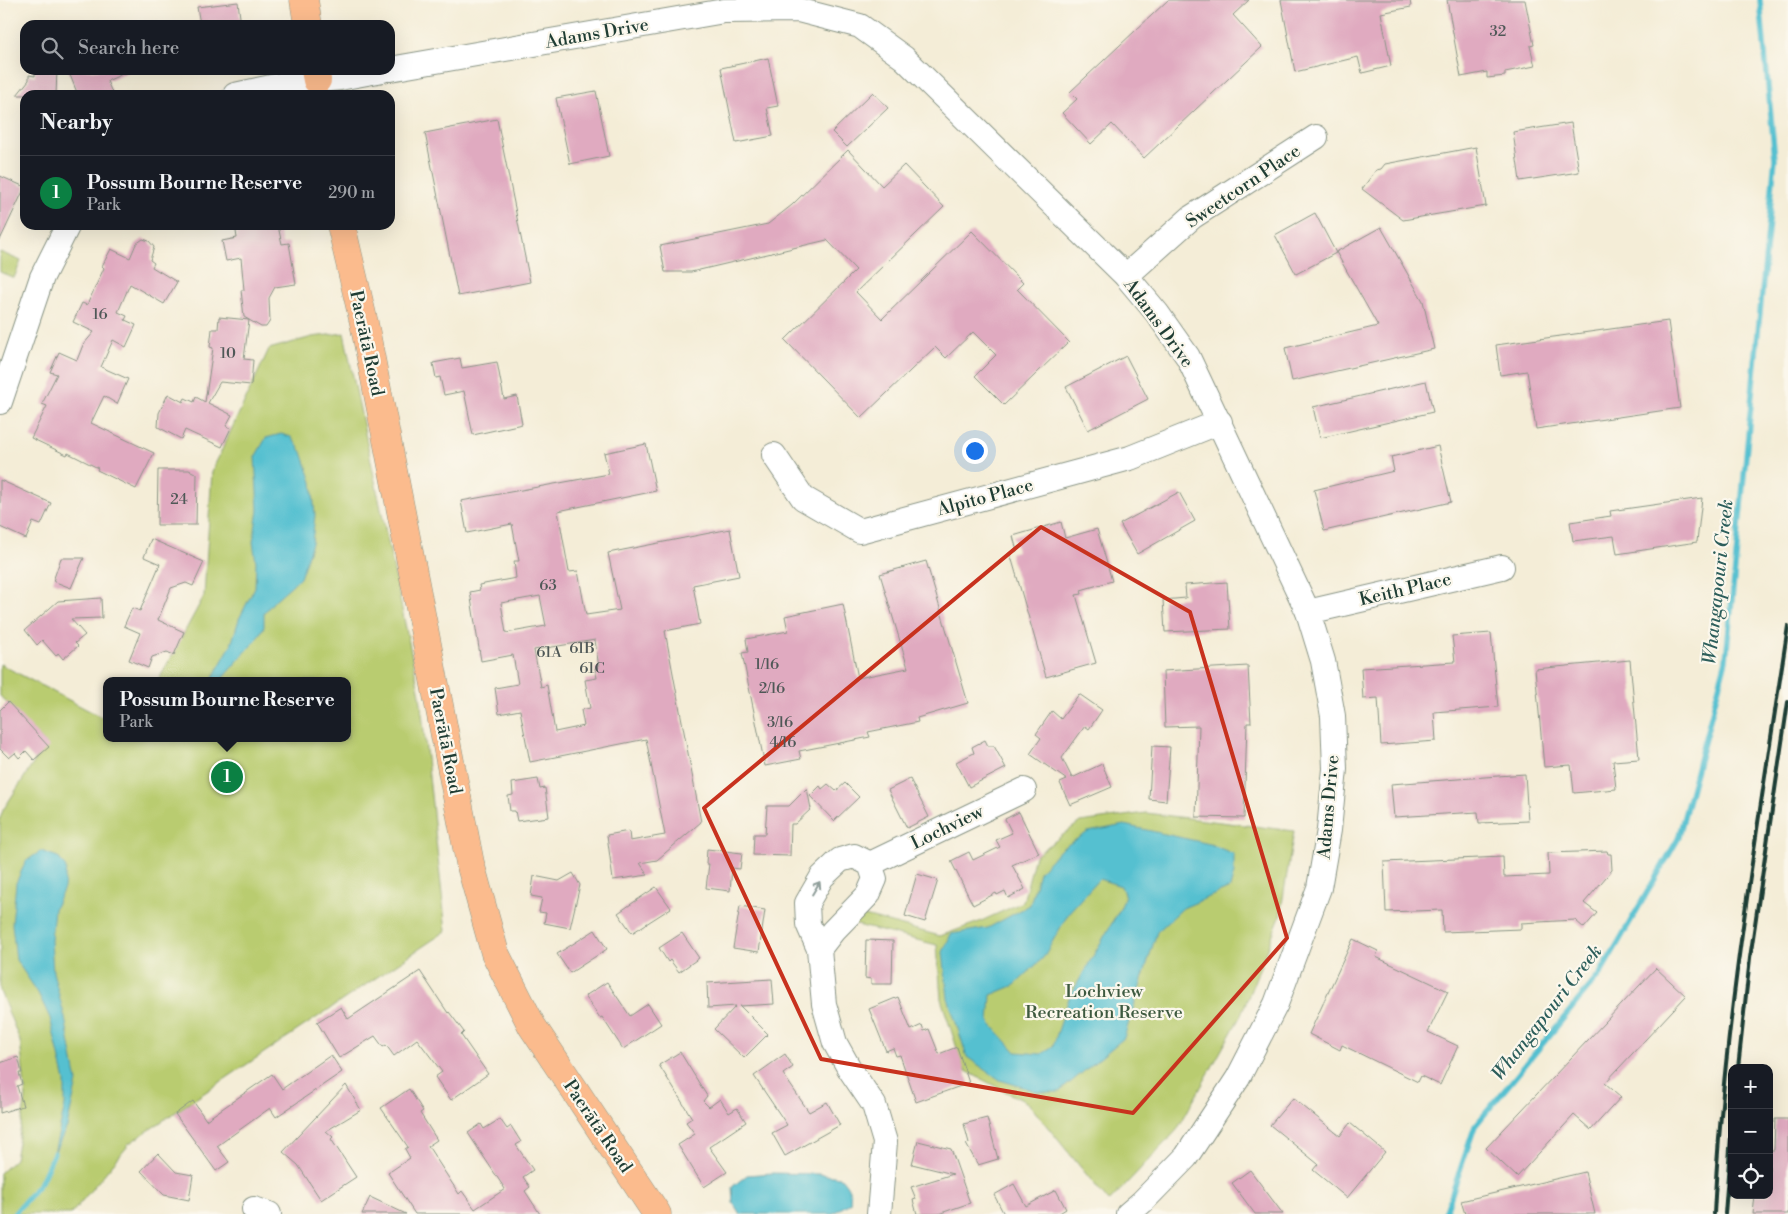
<!DOCTYPE html>
<meta charset="utf-8">
<style>
:root{--surface:#171b24;--page:#20242c;--text:#f1f3f6;--muted:#9ea1a6;--line:#363941;--accent:#0b8043}
body{margin:0;font-family:"Libre Bodoni",serif;background:var(--page);color:var(--text)}
.controls{position:absolute;right:15px;bottom:15px;display:grid;overflow:hidden;border-radius:10px;box-shadow:0 5px 20px #0002}
.controls button{width:45px;height:45px;display:grid;place-items:center;padding:0;border:0;border-bottom:1px solid var(--line);background:var(--surface);color:var(--text);font:25px sans-serif}
.you{position:absolute;left:974px;top:450px;width:18px;height:18px;margin:-12px;border:4px solid #fff;border-radius:50%;background:#1a73e8;box-shadow:0 0 0 8px #1a73e833}
.badge{display:grid;place-items:center;width:32px;height:32px;border-radius:50%;background:var(--accent);color:#fff;font-size:16px;font-weight:700}
.pin{position:absolute;translate:-50% -50%;border:2px solid #fff;box-shadow:0 1px 5px #0006}
.popup{position:absolute;left:103px;top:677px;width:248px;height:65px;box-sizing:border-box;display:grid;place-content:center;border-radius:10px;background:var(--surface);filter:drop-shadow(0 1px 4px #0005);font-size:16px;white-space:nowrap;color:var(--muted)}
.popup b{font-size:19px;color:var(--text)}
.popup::after{content:'';position:absolute;left:50%;top:100%;margin-left:-10px;border:10px solid transparent;border-top-color:var(--surface)}
.list{margin:0;padding:0;list-style:none}
h2{display:flex;justify-content:space-between;align-items:center;height:65px;margin:0;padding:0 20px;font-size:21px}
h2 small{font-size:16px;font-weight:400;color:var(--muted)}
.list li{display:grid;grid-template-columns:32px 1fr auto;gap:15px;align-items:center;box-sizing:border-box;height:75px;padding:0 20px;border-top:1px solid var(--line)}
.list b{display:block;font-size:19px;white-space:nowrap}
.list p{margin:0;font-size:16px;white-space:nowrap;color:var(--muted)}
.list em{font-size:16px;font-style:normal;color:var(--muted)}
.icon{flex:none;width:28px;height:28px;fill:none;stroke:currentColor;stroke-width:2;stroke-linecap:round;stroke-linejoin:round}
.map{position:relative;flex:none;width:1788px;height:1214px;overflow:hidden}
.search{position:absolute;background:var(--surface);box-shadow:0 5px 20px #0002;left:20px;top:20px;width:375px;height:55px;display:flex;align-items:center;gap:12px;box-sizing:border-box;padding:0 18px;border-radius:15px;color:var(--muted);font-size:19px}
.panel{position:absolute;background:var(--surface);box-shadow:0 5px 20px #0002;left:20px;top:90px;width:375px;height:140px;border-radius:15px}
.map>svg:first-child{display:block}
.green{fill:#b9cc70;stroke:#6c8452}
.water{fill:#55c0d0;stroke:#3a7e82;fill-rule:evenodd}
.lines{fill:none;stroke-linecap:round;stroke-linejoin:round}
.stream{stroke:#55c0d0;stroke-width:5.5}
.building{fill:#e0aac0;fill-rule:evenodd}
.minor-casing{stroke:#8a9586;stroke-width:26}
.major-casing{stroke:#8a9586;stroke-width:29}
.highway-casing{stroke:#8a9586;stroke-width:29}
.minor{stroke:#fff;stroke-width:24}
.major{stroke:#fbbb8d;stroke-width:28}
.highway{stroke:#fbbb8d;stroke-width:28}
.rail{stroke:#1f3d34;stroke-width:4}
.oneway{stroke:#8f9e9a}
.marked{fill:none;stroke:#c8321e;stroke-width:4;stroke-linejoin:round}
.labels{text-anchor:middle;stroke-width:4.5;stroke-linejoin:round;paint-order:stroke}
.number-label{font-size:15px;fill:#4f5857}
.street-label{font-size:18px;fill:#1f3d34;stroke:#fbf7ec}
.park-label{font-size:18px;fill:#3e5a40;stroke:#fbf7ec}
.water-label{font-size:19px;font-style:italic;fill:#2c5e5b;stroke:#fbf7ec}
</style>
<div class="map">
<svg width="1788" height="1214" viewBox="0 0 1788 1214">
<rect width="100%" height="100%" fill="#fbf7ec"/>
<filter id="ink" filterUnits="userSpaceOnUse"><feTurbulence type="fractalNoise" baseFrequency=".02" numOctaves="2"/><feDisplacementMap in="SourceGraphic" scale="10" xChannelSelector="R" yChannelSelector="G"/><feConvolveMatrix kernelMatrix="1 2 1 2 8 2 1 2 1" color-interpolation-filters="sRGB"/></filter>
<filter id="wash" filterUnits="userSpaceOnUse"><feTurbulence type="fractalNoise" baseFrequency=".0096" numOctaves="4" result="noise"/><feDisplacementMap in="SourceGraphic" scale="20" xChannelSelector="R" yChannelSelector="G"/><feGaussianBlur stdDeviation="1.12" result="paint"/><feColorMatrix in="noise" values="0 0 0 0 0 0 0 0 0 0 0 0 0 0 0 0 0 1.4 0 .05"/><feComposite in="paint" operator="in"/></filter>
<g filter="url(#wash)">
<rect width="100%" height="100%" fill="#f4edd7"/>
<g class="green">
<polygon points="0,252 21,261 14,278 0,272"/>
<polygon points="344,333 420,695 446,931 128,1144 127,1147 71,1214 0,1214 0,1173 15,1159 26,1098 20,1041 0,991 0,819 3,810 46,744 0,696 0,664 107,720 107,738 347,738 347,681 158,681 204,596 212,471 269,349 312,337"/>
<polygon points="1146,813 1294,831 1280,916 1241,1015 1177,1130 1109,1202 1028,1103 964,1070 941,999 937,945 853,924 861,915 940,936 979,922 1023,902 1035,856 1080,822"/>
</g>
<g class="water">
<polygon points="281,434 291,437 302,452 312,482 315,515 312,543 300,578 275,600 264,613 264,627 256,640 220,681 211,681 231,645 239,619 255,587 256,562 253,542 258,510 255,457 266,438"/>
<path d="M 1124,825 L 1210,844 L 1234,854 L 1234,873 L 1230,888 L 1183,908 L 1157,932 L 1124,1038 L 1059,1092 L 1039,1092 L 1000,1080 L 967,1057 L 948,998 L 943,952 L 951,934 L 988,928 L 1030,905 L 1039,872 L 1061,849 L 1088,832 ZM 1099,879 L 1121,886 L 1125,897 L 1120,909 L 1069,998 L 1053,1046 L 1041,1054 L 1016,1052 L 989,1022 L 991,995 L 1015,985 L 1043,958 L 1070,911 Z"/>
<polygon points="41,851 58,857 66,868 64,888 54,909 51,941 53,972 65,1018 77,1082 67,1127 54,1153 65,1105 65,1081 50,1018 38,993 16,960 12,924 16,883 26,861"/>
<path d="M 772,1173 L 818,1174 L 840,1177 C 847,1185 852,1191 850,1203 L 832,1214 L 740,1214 L 733,1203 L 732,1187 L 747,1175 Z"/>
</g>
<g class="lines">
<g class="stream">
<polyline points="14,1214 41,1182 54,1153"/>
<polyline points="1445,1214 1475,1126 1600,974 1678,839 1726,660 1775,159 1760,0"/>
</g>
</g>
<g id="blocks">
<g class="building">
<polygon points="1168,0 1249,0 1233,15 1262,47 1144,158 1112,124 1091,144 1062,113 1077,99 1070,92"/>
<polygon points="1281,0 1410,0 1411,7 1381,13 1391,66 1362,73 1358,57 1295,72"/>
<polygon points="1447,0 1525,0 1534,45 1530,46 1535,66 1505,72 1505,76 1487,78 1487,72 1461,77"/>
<polygon points="238,2 241,25 221,25 220,22 200,24 197,7"/>
<polygon points="768,58 778,106 767,108 773,136 736,143 721,68"/>
<polygon points="35,70 57,70 56,95 17,95 29,80 29,75 35,76"/>
<polygon points="68,70 132,70 107,81 113,95 78,95"/>
<polygon points="596,91 609,156 570,164 556,98"/>
<polygon points="873,92 888,108 847,147 832,132"/>
<polygon points="497,119 530,282 458,296 425,133"/>
<polygon points="1571,123 1579,172 1520,181 1513,132"/>
<polygon points="1476,147 1486,206 1403,220 1362,189 1376,170 1381,169 1385,164"/>
<polygon points="848,150 882,186 904,165 944,207 856,292 882,319 972,231 1023,283 1017,289 1069,342 1004,405 975,376 996,355 973,332 946,358 935,347 861,418 785,340 856,270 827,240 691,272 665,272 660,246 768,224 792,205"/>
<polygon points="0,176 25,187 0,240"/>
<polygon points="1315,213 1336,253 1296,274 1275,235"/>
<polygon points="235,225 260,225 261,229 278,226 282,244 289,243 296,284 275,287 269,298 270,321 266,327 261,327 244,317 241,290 244,290 241,258 226,261 222,241 237,238"/>
<polygon points="1381,227 1423,301 1434,349 1292,381 1285,348 1378,326 1336,252"/>
<polygon points="143,239 149,241 154,247 150,260 154,263 152,267 177,282 164,304 130,284 118,312 127,316 125,320 136,325 126,347 113,340 101,367 128,379 117,404 104,396 91,423 154,453 136,489 97,470 98,468 68,453 67,455 31,438 47,406 42,404 57,374 50,372 59,352 77,360 83,345 94,332 73,322 82,303 87,305 104,268 102,266 111,249 130,258 136,244"/>
<polygon points="219,317 249,320 244,359 253,360 251,385 220,382 208,403 232,415 226,426 231,428 222,447 185,430 181,439 158,427 159,413 168,394 183,402 185,398 194,402 196,397 205,402 213,348 210,347 212,329 218,329"/>
<polygon points="1668,321 1680,408 1536,429 1527,371 1500,375 1496,345"/>
<polygon points="1126,356 1148,399 1088,430 1066,387"/>
<polygon points="460,358 462,368 497,362 504,399 517,396 522,424 473,435 464,391 444,395 440,377 436,378 433,363"/>
<polygon points="1426,381 1433,412 1320,438 1313,407"/>
<path d="M 646,444 L 656,491 L 558,511 L 569,572 L 578,571 L 586,615 L 620,610 L 608,553 L 730,529 L 739,576 L 693,585 L 700,624 L 665,631 L 701,822 L 657,860 L 640,863 L 648,875 L 613,880 L 607,835 L 629,831 L 630,841 L 665,835 L 646,739 L 530,762 L 520,710 L 499,714 L 495,688 L 518,684 L 513,655 L 481,661 L 470,592 L 480,590 L 479,585 L 516,578 L 514,561 L 519,561 L 512,524 L 467,533 L 461,501 L 609,474 L 604,453 ZM 540,596 L 546,626 L 506,633 L 501,603 ZM 595,640 L 599,668 L 595,668 L 597,678 L 585,680 L 590,708 L 581,710 L 584,726 L 555,732 L 547,685 L 541,687 L 534,650 Z"/>
<polygon points="1438,446 1451,502 1324,531 1314,490 1394,471 1391,457"/>
<polygon points="158,470 189,470 197,474 196,525 157,525"/>
<polygon points="0,480 51,503 41,525 33,522 26,539 0,527"/>
<polygon points="1179,492 1195,521 1137,554 1120,524"/>
<polygon points="1702,498 1697,542 1617,554 1614,536 1573,541 1570,522 1611,516 1610,511"/>
<polygon points="1061,522 1065,538 1097,529 1112,581 1081,590 1082,594 1076,595 1096,663 1046,677 1010,553 1017,551 1013,536"/>
<polygon points="151,539 204,562 193,586 186,583 171,588 158,620 184,632 174,655 167,652 152,657 148,668 129,660 140,633 124,626 132,608 140,611 160,564 144,557"/>
<polygon points="61,558 84,558 71,588 53,581"/>
<polygon points="926,561 968,703 917,718 918,722 868,732 870,737 799,751 801,759 765,766 742,653 748,652 746,639 788,631 785,616 843,604 858,678 908,668 880,574"/>
<polygon points="1227,582 1230,629 1165,632 1163,600 1186,598 1185,585"/>
<polygon points="101,598 102,618 71,619 85,635 75,643 78,646 63,659 58,653 56,656 42,640 37,645 25,630 58,601"/>
<polygon points="1491,633 1498,707 1434,712 1436,741 1381,745 1378,698 1363,699 1361,668 1455,662 1452,636"/>
<polygon points="1630,660 1639,759 1613,761 1616,789 1574,793 1571,765 1544,767 1535,669"/>
<polygon points="1248,666 1251,723 1247,723 1244,818 1196,817 1199,726 1165,727 1163,671"/>
<polygon points="1079,694 1102,710 1089,729 1085,726 1062,758 1072,778 1102,764 1112,787 1070,805 1060,783 1067,780 1030,754 1041,738 1036,734 1052,711 1061,719"/>
<polygon points="8,702 49,747 34,760 26,751 19,758 15,753 9,758 0,749 0,710"/>
<polygon points="985,740 988,746 994,746 1006,768 969,787 956,762 974,753 972,747"/>
<polygon points="1152,746 1170,747 1166,801 1149,799"/>
<polygon points="1525,774 1528,821 1479,823 1478,812 1394,817 1391,784"/>
<polygon points="538,779 540,789 545,788 549,817 517,821 515,811 510,811 508,796 513,795 512,783"/>
<polygon points="910,779 929,817 907,828 888,790"/>
<polygon points="845,783 859,797 834,821 810,796 820,786 822,789 828,784 836,791"/>
<polygon points="807,788 811,809 795,824 791,824 790,856 753,855 754,834 765,834 767,806 789,806"/>
<polygon points="1019,812 1039,853 1012,865 1025,889 1008,898 1005,891 997,895 996,893 973,905 951,861 969,852 973,860 1000,847 996,840 1012,833 1005,819"/>
<polygon points="707,849 742,853 740,869 732,868 730,891 706,888 709,864 706,864"/>
<polygon points="1607,851 1608,854 1611,854 1612,870 1584,903 1597,913 1584,928 1575,920 1521,923 1521,929 1443,932 1442,910 1386,912 1384,862 1503,857 1504,877 1549,875 1548,853"/>
<polygon points="573,873 580,885 570,928 544,923 546,913 539,912 542,898 531,896 534,876 559,881"/>
<polygon points="917,874 938,880 925,922 905,916"/>
<polygon points="656,887 671,908 632,933 618,913"/>
<polygon points="740,906 765,910 759,952 733,948"/>
<polygon points="595,930 607,949 570,973 557,954"/>
<polygon points="682,933 699,958 679,972 670,960 668,962 659,948"/>
<polygon points="1353,939 1378,951 1376,957 1448,991 1428,1032 1458,1046 1440,1085 1421,1076 1418,1082 1342,1045 1340,1050 1309,1034"/>
<polygon points="866,940 893,941 892,984 871,984 871,979 865,978"/>
<polygon points="1656,968 1686,996 1605,1083 1621,1097 1591,1130 1574,1115 1517,1177 1486,1148"/>
<polygon points="420,971 448,1013 449,1012 464,1032 461,1035 488,1074 451,1100 435,1077 442,1072 417,1039 394,1056 386,1045 383,1047 375,1036 339,1058 317,1022 341,1007 348,1019"/>
<polygon points="772,979 774,1004 740,1006 768,1034 744,1058 714,1029 736,1006 708,1008 707,983"/>
<polygon points="607,982 630,1016 648,1004 661,1024 623,1049 602,1017 600,1018 585,996"/>
<polygon points="898,997 911,1030 922,1025 924,1031 929,1029 939,1054 957,1047 969,1083 916,1102 900,1055 896,1056 893,1048 886,1051 869,1009"/>
<polygon points="680,1052 707,1096 703,1101 709,1107 720,1099 729,1113 737,1108 746,1122 709,1147 727,1172 704,1187 678,1145 695,1134 686,1122 692,1118 659,1065"/>
<polygon points="785,1054 793,1067 783,1074 809,1112 827,1102 840,1125 785,1156 772,1133 787,1125 754,1076"/>
<polygon points="331,1055 342,1072 276,1117 270,1108 217,1146 229,1162 216,1171 175,1114 193,1101 206,1120 272,1074 282,1089"/>
<polygon points="18,1057 22,1073 19,1073 22,1084 17,1086 23,1106 0,1113 0,1063"/>
<polygon points="346,1085 361,1110 326,1131 333,1137 331,1139 356,1177 321,1200 298,1165 283,1152"/>
<polygon points="409,1089 423,1111 420,1113 437,1140 428,1146 459,1194 462,1191 475,1209 505,1189 468,1133 481,1124 484,1129 500,1119 507,1129 511,1126 521,1142 516,1145 533,1170 523,1177 530,1187 525,1191 540,1214 415,1214 388,1173 410,1158 405,1149 408,1147 381,1108"/>
<polygon points="1293,1098 1340,1136 1350,1123 1385,1152 1347,1198 1313,1170 1318,1164 1270,1125"/>
<polygon points="987,1118 998,1159 978,1165 966,1144 969,1143 964,1124"/>
<polygon points="1775,1119 1788,1119 1788,1214 1753,1214 1755,1195 1769,1195 1769,1150 1774,1150"/>
<polygon points="918,1141 951,1149 970,1203 938,1214 917,1214 913,1200 916,1199 911,1187 953,1174 912,1164"/>
<polygon points="158,1153 176,1172 193,1175 189,1200 164,1195 141,1171"/>
<polygon points="1250,1170 1283,1214 1255,1214 1232,1183"/>
<polygon points="1585,1172 1595,1214 1465,1214 1461,1201"/>
<polygon points="1014,1184 1026,1206 1056,1190 1066,1209 1058,1214 1004,1214 994,1195"/>
<polygon points="370,1197 406,1214 362,1214"/>
</g>
</g>
</g>
<g filter="url(#ink)">
<use href="#blocks" fill-opacity="0" stroke="#8a9586" stroke-width="1"/>
<g class="lines">
<defs>
<g id="minor">
<polyline points="390,69 724,11 798,10 860,26 904,58 1126,276 1157,313 1188,357 1308,612 1323,661 1333,716 1335,769 1329,830 1319,888 1276,1004 1238,1078 1186,1157 1142,1202 1128,1214"/>
<polyline points="235,95 294,82 340,78 383,70"/>
<polyline points="1126,276 1192,217 1316,137"/>
<polyline points="0,402 42,277 68,225"/>
<polyline points="774,455 803,498 860,531 1130,458 1220,422"/>
<polyline points="1308,612 1502,567"/>
<polyline points="870,864 1024,790"/>
<polyline points="819,949 833,931 868,895 875,879 870,864 854,856 840,860 822,877 807,903 808,924 819,949 824,1004 835,1043 849,1068 874,1105 885,1142 879,1214"/>
<polyline points="254,1209 269,1214"/>
</g>
<polyline id="major" points="341,225 364,323 470,863 495,953 532,1026 657,1214"/>
<g id="highway">
<polyline points="304,0 308,25"/>
<polyline points="315,70 317,80"/>
</g>
</defs>
<use href="#minor" class="minor-casing"/>
<use href="#major" class="major-casing"/>
<use href="#highway" class="highway-casing"/>
<use href="#minor" class="minor"/>
<use href="#major" class="major"/>
<use href="#highway" class="highway"/>
<g class="rail">
<polyline points="1738,1068 1750,958 1788,702"/>
<path d="M 1714,1214 C 1724,1017 1759,821 1788,626"/>
<polyline points="1725,1214 1732,1123"/>
</g>
</g>
<defs><path id="oneway-shaft" d="M-6 0H5M1.5-3L5.5 0L1.5 3" fill="none" stroke-width="1.6" stroke-linecap="round" stroke-linejoin="round" transform="scale(1.25)"/></defs>
<use class="oneway" href="#oneway-shaft" transform="translate(816 888) rotate(-59)"/>
</g>
<path class="marked" d="M 1041,527 L 1190,612 L 1287,938 L 1133,1113 L 821,1059 L 704,808 Z"/>
<g class="labels">
<g class="number-label">
<text x="1498" y="36">32</text>
<text x="100" y="319">16</text>
<text x="228" y="358">10</text>
<text x="179" y="504">24</text>
<text x="548" y="590">63</text>
<text x="582" y="653">61B</text>
<text x="549" y="657">61A</text>
<text x="767" y="669">1/16</text>
<text x="592" y="673">61C</text>
<text x="772" y="693">2/16</text>
<text x="780" y="727">3/16</text>
<text x="783" y="747">4/16</text>
</g>
<g class="street-label">
<text transform="translate(597 33) rotate(-10)" y="6">Adams Drive</text>
<text transform="translate(1243 186) rotate(-34)" y="6">Sweetcorn Place</text>
<text transform="translate(1159 323) rotate(54)" y="6">Adams Drive</text>
<text transform="translate(367 343) rotate(78)" y="6">Paerātā Road</text>
<text transform="translate(985 497) rotate(-15)" y="6">Alpito Place</text>
<text transform="translate(1405 589) rotate(-13)" y="6">Keith Place</text>
<text transform="translate(446 741) rotate(79)" y="6">Paerātā Road</text>
<text transform="translate(1328 807) rotate(-85)" y="6">Adams Drive</text>
<text transform="translate(947 827) rotate(-26)" y="6">Lochview</text>
<text transform="translate(598 1126) rotate(56)" y="6">Paerātā Road</text>
</g>
<g class="park-label">
<text x="1104" y="997">Lochview<tspan x="1104" dy="21">Recreation Reserve</tspan></text>
</g>
<g class="water-label">
<text transform="translate(1717 582) rotate(-84)" y="7">Whangapouri Creek</text>
<text transform="translate(1546 1012) rotate(-52)" y="7">Whangapouri Creek</text>
</g>
</g>
</svg>
<div class="controls">
<button>+</button>
<button>−</button>
<button><svg class="icon" aria-label="locate" viewBox="0 0 24 24"><circle cx="12" cy="12" r="6"/><path d="M12 2v4M12 18v4M2 12h4M18 12h4"/></svg></button>
</div>
<div class="you"></div>
<div class="pin badge" style="left:227px;top:777px">1</div>
<div class="popup"><b>Possum Bourne Reserve</b>Park</div>
<div class="search"><svg class="icon" aria-label="search" viewBox="0 0 24 24"><circle cx="10" cy="10" r="6"/><path d="M15 15l6 6"/></svg>Search here</div>
<section class="panel">
<h2>Nearby<small></small></h2>
<ul class="list">
<li><span class="badge">1</span><div><b>Possum Bourne Reserve</b><p>Park</p></div><em>290 m</em></li>
</ul>
</section>
</div>
